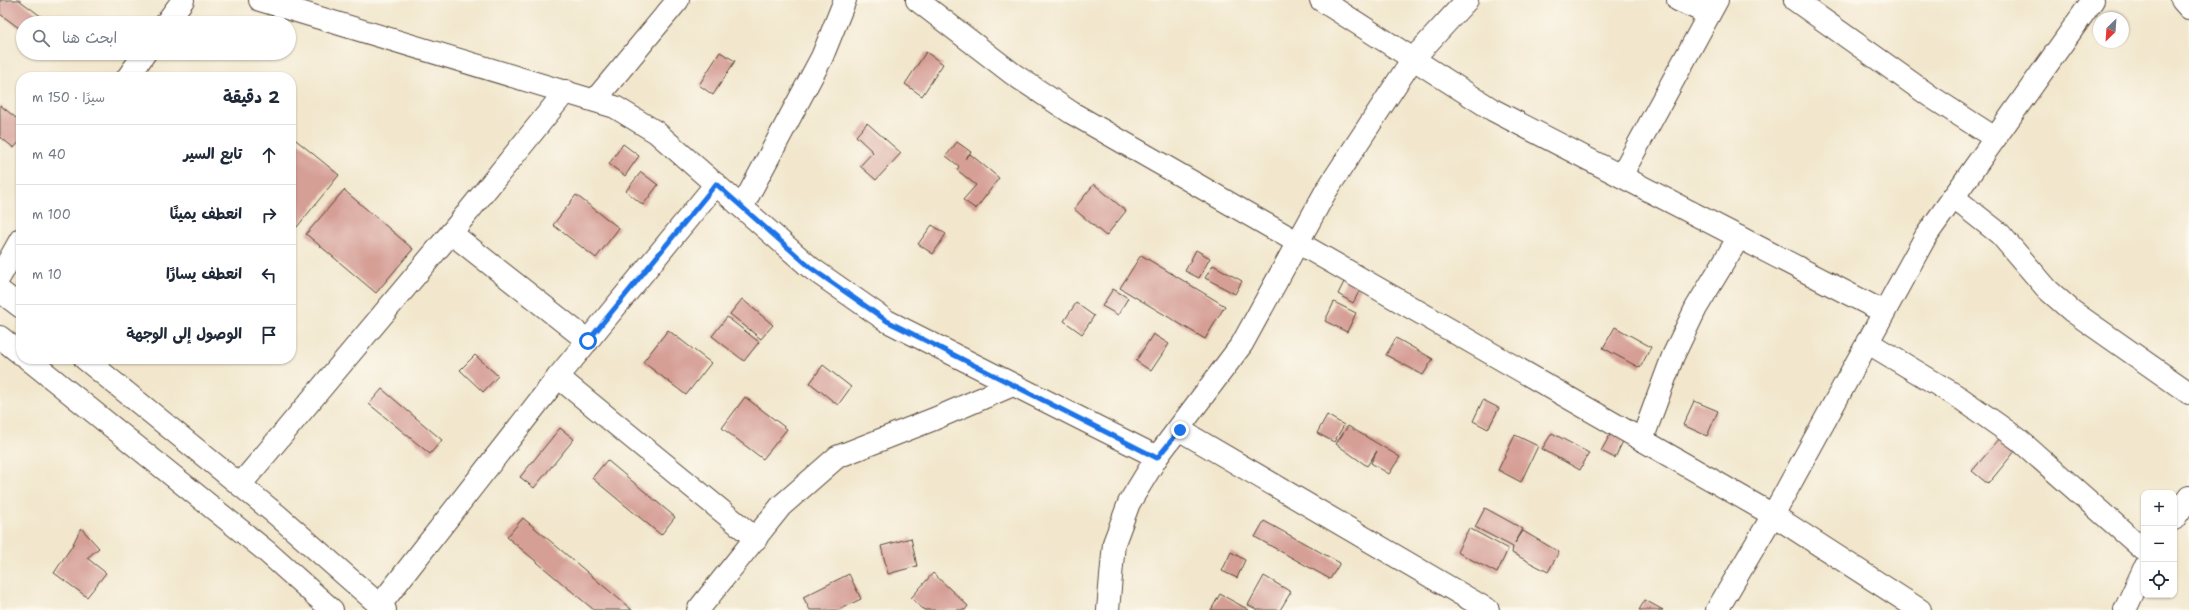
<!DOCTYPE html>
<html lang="ar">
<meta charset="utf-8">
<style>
:root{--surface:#fff;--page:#f6f6f7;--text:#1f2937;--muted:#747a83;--line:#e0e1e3}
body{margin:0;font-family:"Shantell Sans","Playpen Sans Arabic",sans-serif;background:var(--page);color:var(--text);direction:rtl}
.controls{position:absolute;right:12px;bottom:12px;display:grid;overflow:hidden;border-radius:8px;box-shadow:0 1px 3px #0004}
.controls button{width:36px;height:36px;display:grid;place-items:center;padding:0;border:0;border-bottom:1px solid var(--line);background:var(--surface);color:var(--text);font:20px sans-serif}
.compass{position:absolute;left:2093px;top:12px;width:36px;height:36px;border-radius:50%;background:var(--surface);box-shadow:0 1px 3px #0004;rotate:205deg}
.stop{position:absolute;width:12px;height:12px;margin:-9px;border:3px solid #1a73e8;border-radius:50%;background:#fff}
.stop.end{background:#1a73e8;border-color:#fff;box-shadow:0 1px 4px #0008}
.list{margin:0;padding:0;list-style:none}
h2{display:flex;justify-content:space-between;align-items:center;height:52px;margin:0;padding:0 16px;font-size:17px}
h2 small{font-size:13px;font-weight:400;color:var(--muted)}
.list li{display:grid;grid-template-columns:26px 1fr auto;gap:12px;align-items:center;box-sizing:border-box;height:60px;padding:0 16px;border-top:1px solid var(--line)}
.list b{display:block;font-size:15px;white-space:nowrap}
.list em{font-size:13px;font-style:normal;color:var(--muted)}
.icon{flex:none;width:22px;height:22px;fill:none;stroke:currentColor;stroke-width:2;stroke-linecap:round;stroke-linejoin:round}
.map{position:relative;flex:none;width:2189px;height:610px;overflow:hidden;direction:ltr}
.search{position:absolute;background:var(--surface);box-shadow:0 1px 3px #0004;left:16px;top:16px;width:280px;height:44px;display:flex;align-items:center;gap:10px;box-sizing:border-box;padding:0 14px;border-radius:22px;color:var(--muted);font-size:15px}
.panel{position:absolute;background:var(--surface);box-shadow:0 1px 3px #0004;left:16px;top:72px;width:280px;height:292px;border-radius:16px;direction:rtl}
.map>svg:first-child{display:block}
.building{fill:#d69f96}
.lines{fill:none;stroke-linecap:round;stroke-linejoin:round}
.minor-casing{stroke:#564638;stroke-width:24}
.tertiary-casing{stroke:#564638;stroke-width:24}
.minor{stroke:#fff;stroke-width:22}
.tertiary{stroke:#fff;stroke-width:22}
.route{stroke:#1a73e8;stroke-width:5}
</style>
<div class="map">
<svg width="2189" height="610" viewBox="0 0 2189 610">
<rect width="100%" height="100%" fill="#fbf7ec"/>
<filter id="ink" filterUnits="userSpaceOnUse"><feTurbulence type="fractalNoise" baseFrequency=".025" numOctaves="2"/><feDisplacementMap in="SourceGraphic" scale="8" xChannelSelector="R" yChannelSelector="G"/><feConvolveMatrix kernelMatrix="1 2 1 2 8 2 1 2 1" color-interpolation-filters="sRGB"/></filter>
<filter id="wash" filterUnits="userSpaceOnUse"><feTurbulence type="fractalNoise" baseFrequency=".012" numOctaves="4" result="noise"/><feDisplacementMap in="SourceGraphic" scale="16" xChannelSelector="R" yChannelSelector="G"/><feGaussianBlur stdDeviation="0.9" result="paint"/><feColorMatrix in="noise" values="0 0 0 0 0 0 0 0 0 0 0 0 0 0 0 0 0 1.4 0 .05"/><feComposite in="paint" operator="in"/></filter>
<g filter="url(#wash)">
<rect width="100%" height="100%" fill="#f2e7cd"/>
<g id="blocks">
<g class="building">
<polygon points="0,0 19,0 50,23 23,23 23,31 0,14"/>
<polygon points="720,52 735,61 713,95 699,85"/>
<polygon points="926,52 943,64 922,96 905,84"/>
<polygon points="0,105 21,122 21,140 14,148 0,137"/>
<polygon points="867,123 901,153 876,180 860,166 873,152 856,136"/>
<polygon points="291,136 339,175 297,227 291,222"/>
<polygon points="957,142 971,152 965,159 970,154 999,178 976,209 963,200 976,185 957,170 959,166 946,156"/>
<polygon points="623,144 639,156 625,176 609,164"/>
<polygon points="641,172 658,185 643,205 626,191"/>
<polygon points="1094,184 1126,211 1106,236 1074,209"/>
<polygon points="344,190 413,249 376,293 306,234"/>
<polygon points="576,195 619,228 596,258 553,225"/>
<polygon points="932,225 946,234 933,254 918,244"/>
<polygon points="1196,250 1210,258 1199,278 1185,271"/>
<polygon points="1141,255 1225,306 1205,339 1120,288"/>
<polygon points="1213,265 1242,281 1235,294 1205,278"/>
<polygon points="1345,280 1361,288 1353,303 1338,294"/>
<polygon points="1113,289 1128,298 1118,315 1102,306"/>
<polygon points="742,299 773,325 761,339 730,314"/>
<polygon points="1334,302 1356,313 1347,332 1325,321"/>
<polygon points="1076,303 1094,316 1082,334 1064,321"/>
<polygon points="727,317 759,342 744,361 712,336"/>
<polygon points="1615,327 1651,347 1640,368 1603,348"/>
<polygon points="668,330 711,363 686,395 643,362"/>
<polygon points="1153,334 1169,344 1151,371 1136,361"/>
<polygon points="1396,338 1433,359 1423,375 1386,355"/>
<polygon points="475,355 498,376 483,392 460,370"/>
<polygon points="823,365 851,387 838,405 810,383"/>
<polygon points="382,389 442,440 430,454 369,404"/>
<polygon points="745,397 787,429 763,459 722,428"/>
<polygon points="1483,400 1499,408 1488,429 1473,421"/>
<polygon points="1694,401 1718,411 1707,436 1683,425"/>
<polygon points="1327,415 1344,425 1334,442 1317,433"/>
<polygon points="1348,426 1400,457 1389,474 1371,463 1377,451 1367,466 1336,444"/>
<polygon points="560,428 574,439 534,488 520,477"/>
<polygon points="1552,433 1589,453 1580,470 1542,449"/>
<polygon points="1611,433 1624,439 1615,458 1601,451"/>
<polygon points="1515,435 1538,446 1521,482 1498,470"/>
<polygon points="2000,438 2016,450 1988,484 1972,471"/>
<polygon points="607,460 675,517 661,535 592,478"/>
<polygon points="1485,508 1523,529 1515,543 1523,531 1559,552 1548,572 1512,553 1513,547 1475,527"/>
<polygon points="523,518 632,610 594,610 507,537"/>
<polygon points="1264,521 1340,563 1330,579 1255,537"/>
<polygon points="81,528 99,548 87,558 106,573 87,597 54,573 72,546"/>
<polygon points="1469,528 1508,549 1497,573 1457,552"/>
<polygon points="911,538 917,566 888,574 881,546"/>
<polygon points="1231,552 1245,560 1237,578 1222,571"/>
<polygon points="933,573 968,606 965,610 924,610 911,598"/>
<polygon points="849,574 861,599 838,610 810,610 803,597"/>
<polygon points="1264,576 1291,592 1280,610 1258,610 1248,605"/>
<polygon points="1220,594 1249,610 1211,610"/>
<polygon points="1645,600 1663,610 1639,610"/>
</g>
</g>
</g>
<g filter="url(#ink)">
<use href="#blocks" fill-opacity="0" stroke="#564638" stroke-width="1"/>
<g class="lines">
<defs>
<g id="minor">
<polyline points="260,0 615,107 656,132 811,268 887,321 1157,457"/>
<polyline points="917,0 1013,74 1072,113 1773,515 1920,610"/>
<polyline points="1321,0 1493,110 1884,312"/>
<polyline points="1678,0 1709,14"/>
<polyline points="1795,0 1930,96 1995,138"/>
<polyline points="2182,0 2189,8"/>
<polyline points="166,23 183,0"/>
<polyline points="128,77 145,53"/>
<polyline points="595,100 678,0"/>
<polyline points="1621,176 1717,0"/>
<polyline points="1953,197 2000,234 2048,290 2072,311 2189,393"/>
<polyline points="742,207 822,57 845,0"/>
<polyline points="451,233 588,341"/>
<polyline points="0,276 21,239"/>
<polyline points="1867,342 1960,398 2018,439 2144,550"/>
<polyline points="558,377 756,539"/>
<polyline points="1180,430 1488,610"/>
<polyline points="1642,440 1673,356 1696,308 1739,237"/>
<polyline points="240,485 451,233 566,91"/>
<polyline points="2174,519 2189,497"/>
<polyline points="380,605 558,377 716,184"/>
<polyline points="698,610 781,506 837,457 934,419 1013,385"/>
<polyline points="1108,610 1114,543 1129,503 1157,457 1242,344 1326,191 1412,60 1467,0"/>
<polyline points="1717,610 1773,515 1926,236 2093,0"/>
<polyline points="2125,610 2144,569"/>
</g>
<g id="tertiary">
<polyline points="0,291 21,307"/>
<polyline points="0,337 21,354"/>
<polyline points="28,359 266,551 332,610"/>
<polyline points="85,359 277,515 385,610"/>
</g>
</defs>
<use href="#minor" class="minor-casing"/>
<use href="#tertiary" class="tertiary-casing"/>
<use href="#minor" class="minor"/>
<use href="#tertiary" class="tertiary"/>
</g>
</g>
<g class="lines" filter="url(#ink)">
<polyline class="route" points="588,341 716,184 811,268 887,321 1157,458 1180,430"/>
</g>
</svg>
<div class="controls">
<button>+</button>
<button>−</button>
<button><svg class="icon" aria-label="locate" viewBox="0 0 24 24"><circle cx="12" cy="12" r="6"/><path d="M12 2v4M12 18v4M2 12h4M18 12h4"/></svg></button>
</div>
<svg class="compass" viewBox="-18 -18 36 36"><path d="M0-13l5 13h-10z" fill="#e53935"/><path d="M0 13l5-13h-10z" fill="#747a83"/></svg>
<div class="stop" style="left:588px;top:341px"></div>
<div class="stop end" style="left:1180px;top:430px"></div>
<div class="search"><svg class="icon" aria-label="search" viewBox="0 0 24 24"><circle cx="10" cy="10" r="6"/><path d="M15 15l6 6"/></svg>ابحث هنا</div>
<section class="panel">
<h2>2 دقيقة<small>سيرًا · 150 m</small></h2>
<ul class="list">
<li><svg class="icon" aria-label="ahead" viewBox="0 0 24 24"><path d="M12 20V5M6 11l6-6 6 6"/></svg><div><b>تابع السير</b></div><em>40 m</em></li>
<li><svg class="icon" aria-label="right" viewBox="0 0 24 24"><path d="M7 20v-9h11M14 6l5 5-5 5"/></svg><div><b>انعطف يمينًا</b></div><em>100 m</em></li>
<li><svg class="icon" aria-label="left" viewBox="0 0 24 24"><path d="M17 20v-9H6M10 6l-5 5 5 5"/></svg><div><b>انعطف يسارًا</b></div><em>10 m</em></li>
<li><svg class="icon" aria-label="arrive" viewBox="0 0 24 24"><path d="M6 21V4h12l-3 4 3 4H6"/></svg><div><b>الوصول إلى الوجهة</b></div></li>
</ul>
</section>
</div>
